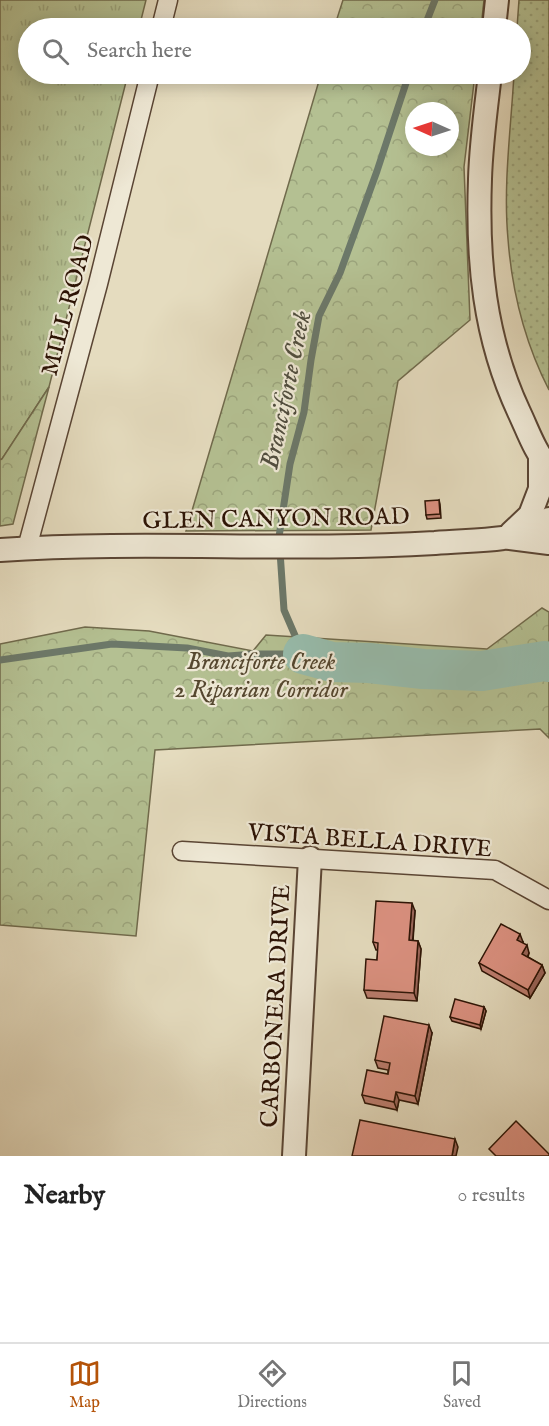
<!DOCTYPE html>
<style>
:root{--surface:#fff;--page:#f2f2f2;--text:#222;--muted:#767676;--line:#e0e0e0;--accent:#b45309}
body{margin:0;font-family:"IM FELL English",serif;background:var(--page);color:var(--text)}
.compass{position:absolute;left:405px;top:102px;width:54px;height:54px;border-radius:50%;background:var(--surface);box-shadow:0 3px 15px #0003;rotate:273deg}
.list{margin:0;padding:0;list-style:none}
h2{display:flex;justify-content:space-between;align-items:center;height:78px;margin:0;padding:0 24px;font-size:26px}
h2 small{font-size:20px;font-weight:400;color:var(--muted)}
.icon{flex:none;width:33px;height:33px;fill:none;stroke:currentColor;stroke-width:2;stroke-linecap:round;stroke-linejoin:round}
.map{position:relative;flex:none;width:549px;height:1156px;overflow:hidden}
.search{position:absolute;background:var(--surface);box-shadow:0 3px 15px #0003;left:18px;right:18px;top:18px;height:66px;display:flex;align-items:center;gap:15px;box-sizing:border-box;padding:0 21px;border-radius:33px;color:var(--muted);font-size:22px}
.sheet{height:186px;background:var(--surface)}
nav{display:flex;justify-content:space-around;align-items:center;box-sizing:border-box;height:84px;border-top:2px solid var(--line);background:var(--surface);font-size:16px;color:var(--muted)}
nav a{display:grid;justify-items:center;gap:3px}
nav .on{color:var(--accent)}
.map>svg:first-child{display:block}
.grass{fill:url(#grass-tufts);stroke:#706a4c;stroke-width:1.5}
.forest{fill:url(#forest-crowns);stroke:#706a4c;stroke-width:1.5;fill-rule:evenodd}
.park{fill:url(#park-dots);stroke:#706a4c;stroke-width:1.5}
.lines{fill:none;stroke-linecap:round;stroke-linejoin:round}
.stream{stroke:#6c7869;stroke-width:7}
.river{stroke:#97bcac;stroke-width:40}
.minor-casing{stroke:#5a4534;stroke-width:21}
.tertiary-casing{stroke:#5a4534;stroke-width:26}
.minor{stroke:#eee8d5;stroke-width:18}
.tertiary{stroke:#eee8d5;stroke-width:22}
.wall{fill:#be7e70;stroke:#2c1305;stroke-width:1.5}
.shaded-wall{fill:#9b665b;stroke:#2c1305;stroke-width:1.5}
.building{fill:#dd9282;stroke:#2c1305;stroke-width:1.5}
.labels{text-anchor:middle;stroke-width:4.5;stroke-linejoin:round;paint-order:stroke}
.street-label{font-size:24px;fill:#2c1305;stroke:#eee8d5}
.park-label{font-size:24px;font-style:italic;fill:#55472f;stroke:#eee8d5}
.water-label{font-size:26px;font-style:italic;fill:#514e3f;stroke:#eee8d5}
</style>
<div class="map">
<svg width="549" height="1156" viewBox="0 0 549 1156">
<defs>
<pattern id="grass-tufts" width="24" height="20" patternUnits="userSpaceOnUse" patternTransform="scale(1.5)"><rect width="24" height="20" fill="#b4c092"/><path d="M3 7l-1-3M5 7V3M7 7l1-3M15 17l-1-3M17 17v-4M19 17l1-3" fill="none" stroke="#9ba47c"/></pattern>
<pattern id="forest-crowns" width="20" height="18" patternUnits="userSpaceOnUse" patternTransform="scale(1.5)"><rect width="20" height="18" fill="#b4c092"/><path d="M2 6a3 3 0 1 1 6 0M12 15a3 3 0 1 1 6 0" fill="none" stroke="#9ba47c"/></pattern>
<pattern id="park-dots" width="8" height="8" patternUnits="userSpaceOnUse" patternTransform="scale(1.5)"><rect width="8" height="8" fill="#b4c092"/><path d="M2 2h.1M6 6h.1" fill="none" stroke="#9ba47c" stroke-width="1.8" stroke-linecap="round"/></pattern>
</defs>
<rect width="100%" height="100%" fill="#e5dcbf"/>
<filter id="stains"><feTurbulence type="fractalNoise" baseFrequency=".00333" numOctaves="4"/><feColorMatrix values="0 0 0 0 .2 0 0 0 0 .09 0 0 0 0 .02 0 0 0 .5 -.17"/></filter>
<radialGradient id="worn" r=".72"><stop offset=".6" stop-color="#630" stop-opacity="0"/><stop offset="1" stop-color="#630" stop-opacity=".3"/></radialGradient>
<polygon class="grass" points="0,0 146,0 139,28 28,28 28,74 128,74 49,387 2,459 0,460"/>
<g class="forest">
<polygon points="343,0 484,0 481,28 334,28"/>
<path d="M 321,74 L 475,74 L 464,167 L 470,320 L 398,381 L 371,530 L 186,531 ZM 414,111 L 450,111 L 450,147 L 414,147 Z"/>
<polygon points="49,387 13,524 0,526 0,460 2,459"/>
<polygon points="542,608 549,612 549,738 540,729 155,750 136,936 0,925 0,644 85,627 149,631 253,651 266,635 487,649"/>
</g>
<path class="park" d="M 519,0 L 549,0 L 549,390 C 525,343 512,292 508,239 C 503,185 511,128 514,74 L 520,74 L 520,28 L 517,28 Z"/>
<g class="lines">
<g class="stream">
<polyline points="424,28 435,0"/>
<polyline points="0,660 112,644 187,648 228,656 255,654 303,654 284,610 279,537 290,464 304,412 311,360 319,316 340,273 377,171 409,74"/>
</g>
<polyline class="river" points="303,654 332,662 369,663 423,669 482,671 545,661 549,662"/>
<defs>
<g id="minor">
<polyline points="161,28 168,0"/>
<polyline points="27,548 98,284 150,74"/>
<polyline points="182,851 495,870 549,900"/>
</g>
<g id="tertiary">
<polyline points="494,28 497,0"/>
<path d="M 490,74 C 486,108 481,144 480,179 C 477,260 484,337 519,412 C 528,431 535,452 549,468"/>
<polyline points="511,533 530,515 540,489 540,458"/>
<polyline points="510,538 549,543"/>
<path d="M 0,550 C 145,540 291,552 435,543 C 458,541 481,541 503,538 C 514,537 541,526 549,519"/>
<polyline points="294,1156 310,858"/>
</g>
</defs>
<use href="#minor" class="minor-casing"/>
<use href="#tertiary" class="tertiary-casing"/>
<use href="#minor" class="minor"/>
<use href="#tertiary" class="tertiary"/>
</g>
<g class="wall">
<polygon points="439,500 440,504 441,518 427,519 426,515"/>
<polygon points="415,911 413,941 418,941 421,949 417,1001 367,998 364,990 377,960 378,950 376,950 373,942"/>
<polygon points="523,942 523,943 529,953 528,957 542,965 545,973 530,998 482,971 479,963"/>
<polygon points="484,1007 486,1011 481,1029 452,1021 450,1017"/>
<polygon points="432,1033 418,1104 399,1100 397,1110 365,1103 362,1095 388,1074 388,1070 378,1068 375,1060"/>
</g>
<g class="shaded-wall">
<polygon points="412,903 415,911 412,948 409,940"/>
<polygon points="520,934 523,942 520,948 517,940"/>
<polygon points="418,941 421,949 417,1001 414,993"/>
<polygon points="527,945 529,953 525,962 522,954"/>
<polygon points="542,965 545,973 530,998 528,990"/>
<polygon points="484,1007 486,1011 481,1029 480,1025"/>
<polygon points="429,1025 432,1033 418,1104 415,1096"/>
<polygon points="396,1092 399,1100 397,1110 394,1102"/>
<polygon points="455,1139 458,1147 456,1156 452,1156"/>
</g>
<g class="building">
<polygon points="439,500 440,514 426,515 425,501"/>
<polygon points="376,901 412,903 409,940 418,941 414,993 364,990 366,959 377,960 378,943 373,942"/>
<polygon points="501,924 520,934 517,940 527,945 522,954 542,965 528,990 479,963"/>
<polygon points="455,999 484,1007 480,1025 450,1017"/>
<polygon points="384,1016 429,1025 415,1096 396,1092 394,1102 362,1095 367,1070 388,1074 390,1063 375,1060"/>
<polygon points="360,1120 455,1139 452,1156 352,1156"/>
<polygon points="516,1121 549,1154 549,1156 496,1156 489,1149"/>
</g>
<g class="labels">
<g class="street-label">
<text transform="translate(67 305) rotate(-75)" y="8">MILL ROAD</text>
<text transform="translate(276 518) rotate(-1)" y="8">GLEN CANYON ROAD</text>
<text transform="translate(370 840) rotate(4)" y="8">VISTA BELLA DRIVE</text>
<text transform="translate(275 1006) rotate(-87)" y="8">CARBONERA DRIVE</text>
</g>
<g class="park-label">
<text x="261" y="669">Branciforte Creek<tspan x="261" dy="28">2 Riparian Corridor</tspan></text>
</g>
<g class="water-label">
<text transform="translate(285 390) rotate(-78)" y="9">Branciforte Creek</text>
</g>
</g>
<rect width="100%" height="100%" filter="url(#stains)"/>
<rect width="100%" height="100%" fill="url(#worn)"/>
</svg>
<svg class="compass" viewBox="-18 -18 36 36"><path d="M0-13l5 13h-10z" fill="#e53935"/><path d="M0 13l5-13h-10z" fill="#767676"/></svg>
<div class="search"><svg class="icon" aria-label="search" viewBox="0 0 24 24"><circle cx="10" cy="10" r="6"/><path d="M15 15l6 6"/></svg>Search here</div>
</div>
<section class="sheet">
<h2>Nearby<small>0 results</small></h2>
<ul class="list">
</ul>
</section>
<nav>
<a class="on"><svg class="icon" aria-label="map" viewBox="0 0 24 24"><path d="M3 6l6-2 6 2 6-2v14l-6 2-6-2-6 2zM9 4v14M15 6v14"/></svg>Map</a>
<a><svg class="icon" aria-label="directions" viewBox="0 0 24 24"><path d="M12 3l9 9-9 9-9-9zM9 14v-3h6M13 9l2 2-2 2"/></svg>Directions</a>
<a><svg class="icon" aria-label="saved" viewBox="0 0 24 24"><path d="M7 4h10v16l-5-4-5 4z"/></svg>Saved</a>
</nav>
